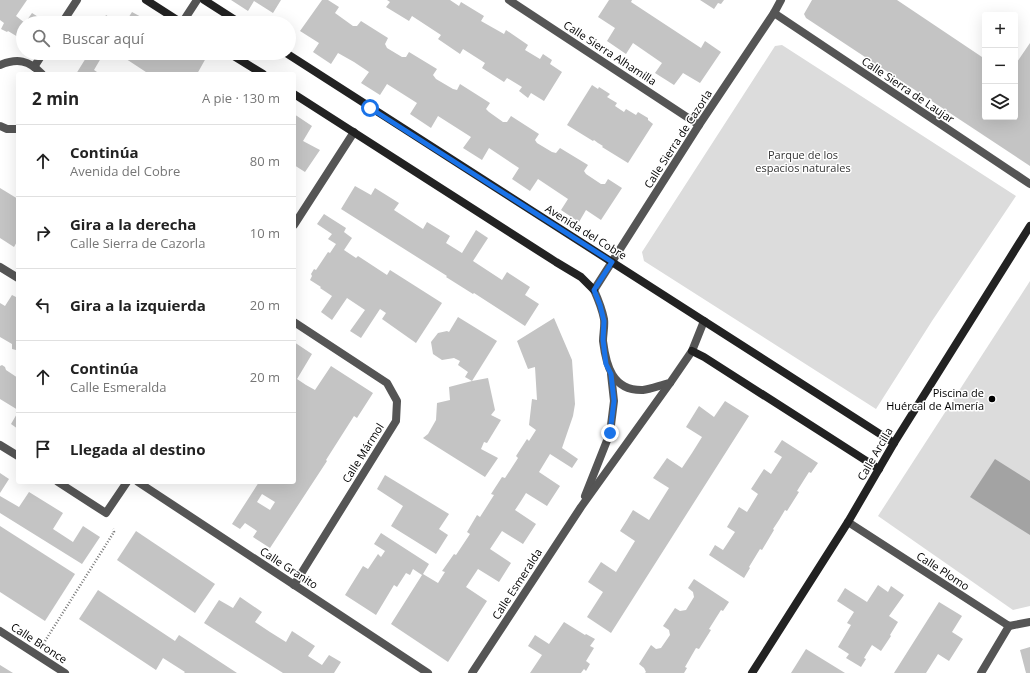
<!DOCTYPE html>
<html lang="es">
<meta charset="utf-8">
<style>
:root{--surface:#fff;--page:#f6f6f6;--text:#222;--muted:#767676;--line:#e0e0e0}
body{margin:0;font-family:"Open Sans",sans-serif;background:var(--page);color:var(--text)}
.controls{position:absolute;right:12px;top:12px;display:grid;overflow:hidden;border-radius:4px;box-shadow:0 4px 16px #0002}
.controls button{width:36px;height:36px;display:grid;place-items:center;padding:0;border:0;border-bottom:1px solid var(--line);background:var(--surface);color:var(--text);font:20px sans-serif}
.stop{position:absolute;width:12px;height:12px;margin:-9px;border:3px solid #1a73e8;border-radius:50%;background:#fff}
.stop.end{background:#1a73e8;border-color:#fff;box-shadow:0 1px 4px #0008}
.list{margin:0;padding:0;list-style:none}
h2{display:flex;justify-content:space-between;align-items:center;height:52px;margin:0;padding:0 16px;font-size:17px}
h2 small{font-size:13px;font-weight:400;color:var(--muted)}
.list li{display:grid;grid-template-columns:26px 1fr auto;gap:12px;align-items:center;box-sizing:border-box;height:72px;padding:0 16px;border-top:1px solid var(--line)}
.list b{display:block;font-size:15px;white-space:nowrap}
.list p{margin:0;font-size:13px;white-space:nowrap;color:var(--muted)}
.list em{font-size:13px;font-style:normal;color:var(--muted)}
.icon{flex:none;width:22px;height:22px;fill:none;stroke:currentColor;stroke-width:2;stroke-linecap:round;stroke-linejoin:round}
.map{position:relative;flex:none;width:1030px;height:673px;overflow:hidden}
.search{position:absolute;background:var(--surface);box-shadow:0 4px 16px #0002;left:16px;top:16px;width:280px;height:44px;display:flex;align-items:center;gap:10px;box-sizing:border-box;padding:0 14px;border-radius:22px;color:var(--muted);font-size:15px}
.panel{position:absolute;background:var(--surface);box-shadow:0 4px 16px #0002;left:16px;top:72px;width:280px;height:412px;border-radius:4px}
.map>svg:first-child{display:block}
.green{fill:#dcdcdc}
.water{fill:#a3a3a3}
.building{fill:#c4c4c4;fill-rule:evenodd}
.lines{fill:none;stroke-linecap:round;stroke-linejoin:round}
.path{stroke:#777;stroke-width:2.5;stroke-dasharray:1 2;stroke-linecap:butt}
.street{stroke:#555;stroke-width:8}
.secondary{stroke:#222;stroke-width:8}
.route{stroke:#1a73e8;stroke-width:5}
.poi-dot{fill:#000;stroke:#fff;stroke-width:1.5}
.labels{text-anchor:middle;stroke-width:3;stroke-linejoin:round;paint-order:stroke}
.street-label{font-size:11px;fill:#000;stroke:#fff}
.park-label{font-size:11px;fill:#333;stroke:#fff}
.poi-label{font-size:11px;fill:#000;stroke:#fff;text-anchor:end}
</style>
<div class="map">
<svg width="1030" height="673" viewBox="0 0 1030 673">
<rect width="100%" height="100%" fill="#fff"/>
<g class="green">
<polygon points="782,45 1016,196 932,321 876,409 644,261 642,252 775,46"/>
<polygon points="1030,281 1030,606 1013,610 878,516"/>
</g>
<polygon class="water" points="995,459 1030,481 1030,535 970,497"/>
<g class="building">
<polygon points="0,0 27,0 16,16 25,23 32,13 43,20 41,23 23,23 23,40 8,31 7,32 1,29 4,23 0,20"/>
<polygon points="231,0 281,0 273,13 254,1 248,11"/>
<polygon points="322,0 328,0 339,7 335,13 353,26 357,26 361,21 388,38 385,44 387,48 402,57 406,57 409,52 437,69 433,75 436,79 453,89 457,90 460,84 490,103 486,109 489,112 503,122 507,122 511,116 539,134 535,140 537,143 552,152 556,153 560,148 588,165 584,171 586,174 601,184 605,184 608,179 622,188 601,220 586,210 579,222 561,210 568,199 538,179 530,191 512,179 519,168 489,148 482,160 463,148 471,137 438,116 431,128 410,114 417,103 387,84 380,95 361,83 369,72 354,62 338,53 331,64 313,52 319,43 300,31"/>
<polygon points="387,0 450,0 459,6 461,2 484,16 481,21 504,34 506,30 528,45 525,50 540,59 543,54 552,60 550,64 562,72 544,101 531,93 528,98 519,91 522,87 507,78 504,82 482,68 485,63 463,49 460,54 438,39 441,35 412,16 409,21 386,7 390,2"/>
<polygon points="609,0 632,0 631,2 701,48 705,41 721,52 700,83 683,73 674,85 655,73 662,63 633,43 626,54 607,41 615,28 598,17"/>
<polygon points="700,0 724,0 721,4 718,3 714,9"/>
<polygon points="812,0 897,0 985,59 985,117 1015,117 1015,65 1030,43 1030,166 806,18 804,14"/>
<polygon points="132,12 143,18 150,23 125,23"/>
<polygon points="106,15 118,23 102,23"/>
<polygon points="89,53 93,53 101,58 94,70 100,74 76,74"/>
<polygon points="117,53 166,53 175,59 179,53 197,53 206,58 197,74 149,74"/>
<polygon points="592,85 598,89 599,87 610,94 607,97 617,103 615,106 624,112 626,109 636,115 638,112 648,118 648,120 653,124 628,163 602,147 603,146 598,143 594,140 593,141 567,125"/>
<polygon points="294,114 312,126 303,141 320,150 305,172 294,165"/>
<polygon points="355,186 371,195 375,188 399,203 394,210 423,229 427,222 450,236 446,243 462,253 476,230 488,238 473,261 502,280 507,272 530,287 525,295 539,304 525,326 474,293 473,294 446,277 447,276 341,209"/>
<polygon points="0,188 18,199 18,240 14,247 0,238"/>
<polygon points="324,214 346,228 344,232 352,238 344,250 356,258 358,256 387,275 390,270 442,303 416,343 382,319 386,313 380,309 361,338 350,331 365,310 347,298 332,320 321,312 332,296 320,288 321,287 310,280 312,276 311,274 314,269 316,270 328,252 330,253 336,244 328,239 332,234 317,224"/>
<polygon points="12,295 18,298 18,349 16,350 12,349 12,344 0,337 0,303 5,306"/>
<polygon points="458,317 497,341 472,381 488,378 495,410 491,415 501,420 487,443 484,442 481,449 498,458 485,477 423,438 428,434 436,420 437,403 450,400 449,387 472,381 465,377 468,372 458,365 460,361 454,358 442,360 433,354 431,342 438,333 447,331 449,332"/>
<polygon points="554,318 572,360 575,404 573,416 562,448 578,459 572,468 550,454 539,472 560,486 547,506 526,493 521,501 515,510 536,524 523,544 502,531 490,549 511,563 499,582 478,569 466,587 487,601 448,662 391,624 422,575 413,569 410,575 406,573 397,587 394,585 376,615 345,595 363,566 368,569 378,554 381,557 385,551 374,544 381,533 429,564 423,574 438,583 445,572 442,571 454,554 456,555 470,534 467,532 477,515 480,517 494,495 491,494 502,477 505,478 518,458 516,456 527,439 529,441 536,430 529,425 532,399 537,400 535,367 528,369 517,341"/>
<path d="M 294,342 L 312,354 L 297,379 L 306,385 L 315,390 L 331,366 L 373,393 L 357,418 L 354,416 L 326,460 L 327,461 L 270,548 L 253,537 L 257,531 L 245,523 L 240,529 L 232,524 L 259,482 L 287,483 L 294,482 L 294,404 L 296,400 L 294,399 ZM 262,494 L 275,502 L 270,510 L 257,502 Z"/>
<polygon points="2,365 5,367 6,370 18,378 18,410 0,399 0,366"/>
<polygon points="725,401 749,416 611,633 587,617 603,592 588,582 601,562 616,572 635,541 620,531 627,520 633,510 649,520 669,488 653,478 667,458 682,468 692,453 702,437 686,427 699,406 714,417"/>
<polygon points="18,412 18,429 11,424"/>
<polygon points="782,440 818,463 811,473 809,472 797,491 799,492 787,511 785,510 779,520 773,529 774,530 762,550 760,549 749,567 750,568 744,578 709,555 715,545 723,550 735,532 727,527 739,507 747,512 758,494 751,489 764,469 771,474 782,457 774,452"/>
<polygon points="0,473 9,479 0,493"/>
<polygon points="385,475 449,514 439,529 448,535 436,554 391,526 403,506 377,489"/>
<polygon points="29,492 63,513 53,529 73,542 83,526 100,537 82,564 0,513 0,496 19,507"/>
<polygon points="0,526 75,574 45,621 0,592"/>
<polygon points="136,531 215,584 195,613 117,560"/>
<polygon points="694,579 729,602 723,611 721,610 709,629 711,630 699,649 696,648 685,667 687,668 684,673 645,673 646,672 644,668 639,664 651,645 656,649 661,648 670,635 669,630 663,626 675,608 680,611 686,610 694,597 693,592 688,588"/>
<polygon points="878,585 888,592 891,586 904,595 889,616 898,622 890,635 891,636 881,651 872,645 864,658 866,659 861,667 846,658 849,654 838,647 851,625 847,623 854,612 837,601 845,588 867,602"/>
<polygon points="98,590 175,641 179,635 237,673 184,673 185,672 163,658 156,670 79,619"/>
<polygon points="240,597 262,612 255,622 270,632 286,642 292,631 315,646 308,656 322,665 329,655 341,662 334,673 283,673 204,623 219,600 233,608"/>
<polygon points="939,602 962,616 952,632 963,639 949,661 938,654 926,673 894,673"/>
<polygon points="564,622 585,635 586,634 595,639 590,646 594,648 586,661 590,664 586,671 584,669 581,673 530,673 542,655 528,646 535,635 549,644"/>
<polygon points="1030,647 1030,673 1026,673 1020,650"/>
<polygon points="806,649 845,673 791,673"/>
<polygon points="0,665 13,673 0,673"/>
</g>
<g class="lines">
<polyline class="path" points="45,641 114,532 113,529"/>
<g class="street">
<polyline points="509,0 699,125"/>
<polyline points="774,13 1030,184"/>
<polyline points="62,23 77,0"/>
<polyline points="182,23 197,0"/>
<path d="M 0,65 C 17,58 29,60 42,74"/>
<polyline points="34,67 43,53"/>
<polyline points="0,126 7,129 18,129"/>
<polyline points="294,225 354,132"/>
<polyline points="0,267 18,278"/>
<path d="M 704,321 L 692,351 L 670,383 C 661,385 651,389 643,390 C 612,391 606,365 603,341 C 603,334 605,326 604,319 C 602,309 598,299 594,290 L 699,125 L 774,13 L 781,0"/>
<polyline points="0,445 18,456"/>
<polyline points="58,482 106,513 127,482"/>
<polyline points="138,482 428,673"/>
<polyline points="585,496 610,433 614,401 611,374"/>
<polyline points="848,522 1009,626 1030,622"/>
<polyline points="294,585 396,421 397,401 387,383 294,322"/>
<polyline points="0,631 65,673"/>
<polyline points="472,673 581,507 670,383"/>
<polyline points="981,673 1009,626"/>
</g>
<g class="secondary">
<polyline points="146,0 182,23"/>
<polyline points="204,0 240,23"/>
<polyline points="229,53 263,74"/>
<polyline points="286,53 894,443"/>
<polyline points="294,94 556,262 581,277 594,290"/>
<polyline points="692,351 704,357 879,469"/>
<polyline points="752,673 848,522 894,443 1030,226"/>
</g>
</g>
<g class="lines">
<polyline class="route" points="370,108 612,262 594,290 600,305 604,321 603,340 606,364 611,374 614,401 610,433"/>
</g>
<circle class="poi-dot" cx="992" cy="399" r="4"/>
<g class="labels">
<g class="street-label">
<text transform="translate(610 53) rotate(33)" y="4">Calle Sierra Alhamilla</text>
<text transform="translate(908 90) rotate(34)" y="4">Calle Sierra de Laujar</text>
<text transform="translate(678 139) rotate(-57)" y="4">Calle Sierra de Cazorla</text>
<text transform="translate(586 232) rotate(32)" y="4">Avenida del Cobre</text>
<text transform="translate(363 453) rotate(-58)" y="4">Calle Mármol</text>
<text transform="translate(875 454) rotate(-60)" y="4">Calle Arcilla</text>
<text transform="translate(289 568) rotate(33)" y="4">Calle Granito</text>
<text transform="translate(943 571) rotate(33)" y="4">Calle Plomo</text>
<text transform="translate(517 584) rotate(-57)" y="4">Calle Esmeralda</text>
<text transform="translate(39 643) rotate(33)" y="4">Calle Bronce</text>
</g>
<g class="park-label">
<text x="803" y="159">Parque de los<tspan x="803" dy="13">espacios naturales</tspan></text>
</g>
<g class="poi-label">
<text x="984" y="397">Piscina de<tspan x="984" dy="13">Huércal de Almería</tspan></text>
</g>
</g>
</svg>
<div class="controls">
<button>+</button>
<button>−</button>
<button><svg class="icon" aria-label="layers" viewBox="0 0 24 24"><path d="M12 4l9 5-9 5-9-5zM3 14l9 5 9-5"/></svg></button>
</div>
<div class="stop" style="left:370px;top:108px"></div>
<div class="stop end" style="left:610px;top:433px"></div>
<div class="search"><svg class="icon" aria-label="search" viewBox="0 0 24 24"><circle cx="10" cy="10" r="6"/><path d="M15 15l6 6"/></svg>Buscar aquí</div>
<section class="panel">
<h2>2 min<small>A pie · 130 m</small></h2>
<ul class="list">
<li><svg class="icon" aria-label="ahead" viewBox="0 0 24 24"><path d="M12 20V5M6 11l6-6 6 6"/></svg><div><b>Continúa</b><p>Avenida del Cobre</p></div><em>80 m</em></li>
<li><svg class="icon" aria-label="right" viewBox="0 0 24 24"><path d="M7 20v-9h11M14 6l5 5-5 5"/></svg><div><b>Gira a la derecha</b><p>Calle Sierra de Cazorla</p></div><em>10 m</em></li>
<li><svg class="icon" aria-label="left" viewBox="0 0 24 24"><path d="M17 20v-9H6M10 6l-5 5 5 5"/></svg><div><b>Gira a la izquierda</b></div><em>20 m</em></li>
<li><svg class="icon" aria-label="ahead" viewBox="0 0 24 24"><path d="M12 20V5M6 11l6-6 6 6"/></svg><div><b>Continúa</b><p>Calle Esmeralda</p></div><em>20 m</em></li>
<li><svg class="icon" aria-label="arrive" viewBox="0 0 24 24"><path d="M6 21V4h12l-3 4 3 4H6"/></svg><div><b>Llegada al destino</b></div></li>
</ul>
</section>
</div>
